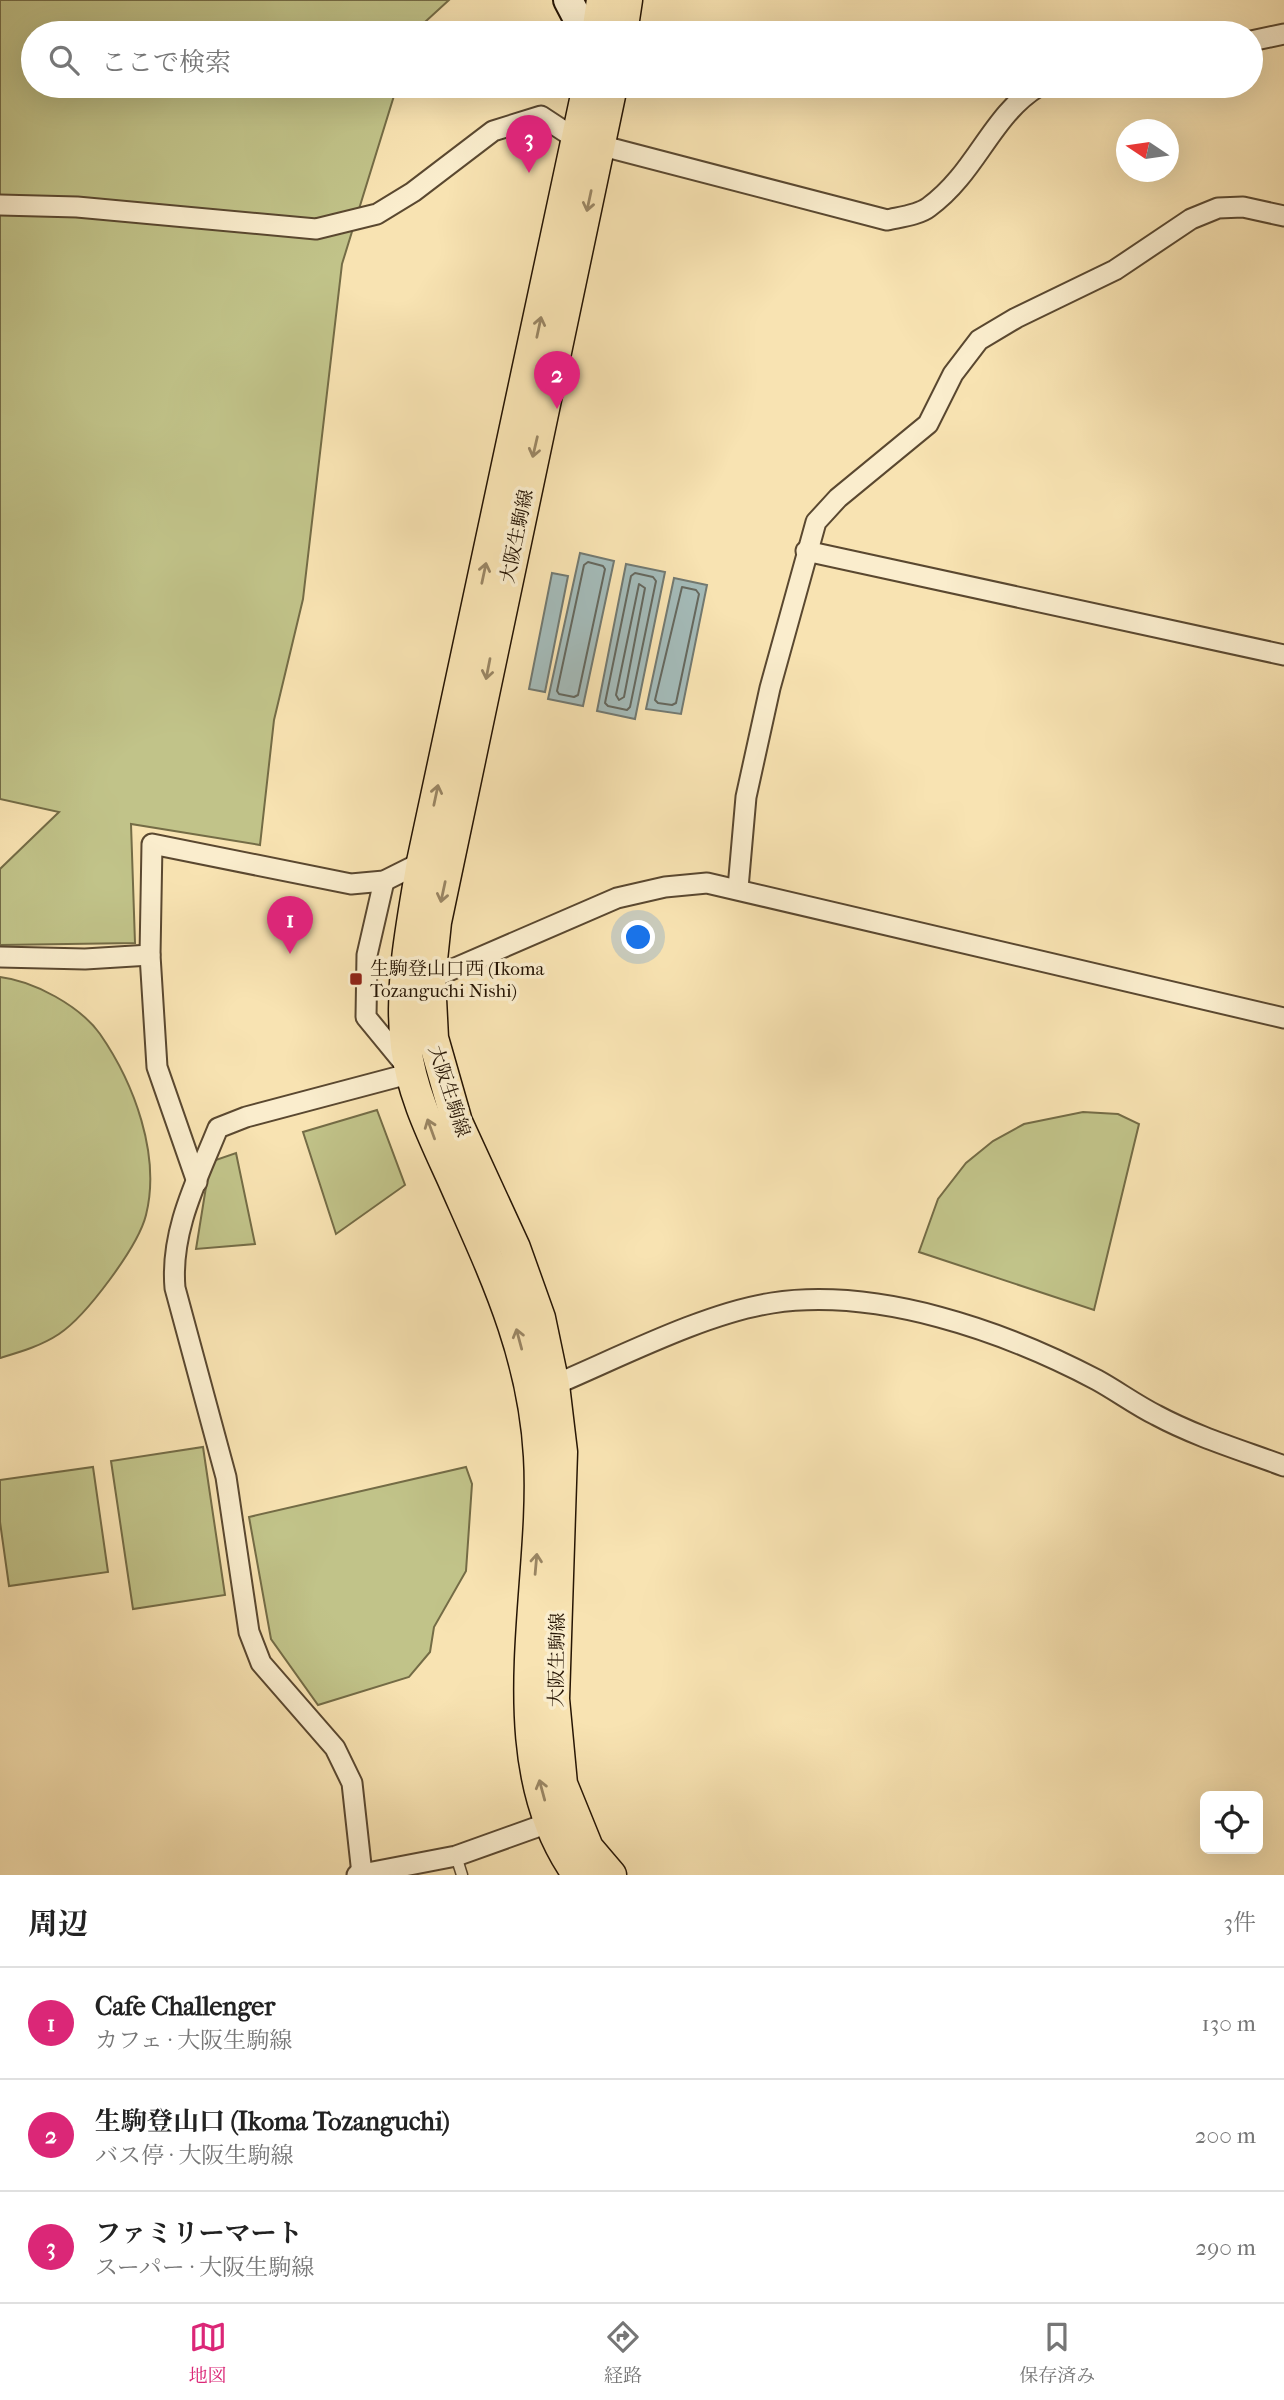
<!DOCTYPE html>
<html lang="ja">
<meta charset="utf-8">
<style>
:root{--surface:#fff;--page:#f6f6f6;--text:#222;--muted:#767676;--line:#e0e0e0;--accent:#db2777}
body{margin:0;font-family:"IM FELL French Canon","Noto Serif JP",serif;background:var(--page);color:var(--text)}
.controls{position:absolute;right:21px;bottom:21px;display:grid;overflow:hidden;border-radius:10px;box-shadow:0 7px 28px #0002}
.controls button{width:63px;height:63px;display:grid;place-items:center;padding:0;border:0;border-bottom:2px solid var(--line);background:var(--surface);color:var(--text);font:35px sans-serif}
.compass{position:absolute;left:1116px;top:119px;width:63px;height:63px;border-radius:50%;background:var(--surface);box-shadow:0 7px 28px #0002;rotate:283deg}
.you{position:absolute;left:639px;top:938px;width:24px;height:24px;margin:-18px;border:5px solid #fff;border-radius:50%;background:#1a73e8;box-shadow:0 0 0 10px #1a73e833}
.badge{display:grid;place-items:center;width:46px;height:46px;border-radius:50%;background:var(--accent);color:#fff;font-size:23px;font-weight:700}
.pin{position:absolute;translate:-50% -58px;filter:drop-shadow(0 2px 4px #0008)}
.pin::after{content:'';position:absolute;top:37px;width:24px;height:21px;background:inherit;clip-path:polygon(0 0,100% 0,50% 100%)}
.list{margin:0;padding:0;list-style:none}
h2{display:flex;justify-content:space-between;align-items:center;height:91px;margin:0;padding:0 28px;font-size:30px}
h2 small{font-size:23px;font-weight:400;color:var(--muted)}
.list li{display:grid;grid-template-columns:46px 1fr auto;gap:21px;align-items:center;box-sizing:border-box;height:112px;padding:0 28px;border-top:2px solid var(--line)}
.list b{display:block;font-size:26px;white-space:nowrap}
.list p{margin:0;font-size:23px;white-space:nowrap;color:var(--muted)}
.list em{font-size:23px;font-style:normal;color:var(--muted)}
.icon{flex:none;width:38px;height:38px;fill:none;stroke:currentColor;stroke-width:2;stroke-linecap:round;stroke-linejoin:round}
.map{position:relative;flex:none;width:1284px;height:1875px;overflow:hidden}
.search{position:absolute;background:var(--surface);box-shadow:0 7px 28px #0002;left:21px;right:21px;top:21px;height:77px;display:flex;align-items:center;gap:18px;box-sizing:border-box;padding:0 24px;border-radius:38px;color:var(--muted);font-size:26px}
.sheet{height:427px;background:var(--surface)}
nav{display:flex;justify-content:space-around;align-items:center;box-sizing:border-box;height:98px;border-top:2px solid var(--line);background:var(--surface);font-size:19px;color:var(--muted)}
nav a{display:grid;justify-items:center;gap:4px}
nav .on{color:var(--accent)}
.map>svg:first-child{display:block}
.green{fill:#c1c389;stroke:#746c46;stroke-width:2}
.water{fill:#a4bbb9;stroke:#727971;stroke-width:2}
.lines{fill:none;stroke-linecap:round;stroke-linejoin:round}
.shore{stroke:#65685e;stroke-width:2}
.lane-casing{stroke:#5a4830;stroke-width:13}
.street-casing{stroke:#5a4830;stroke-width:23}
.secondary-casing{stroke:#261504;stroke-width:32}
.primary-casing{stroke:#261504;stroke-width:33}
.lane{stroke:#faedcd;stroke-width:10}
.street{stroke:#faedcd;stroke-width:19}
.secondary{stroke:#faedcd;stroke-width:28}
.primary{stroke:#f8e3b2;stroke-width:30}
.oneway{stroke:#9a8664}
.poi-dot{fill:#8f2418;stroke:#faedcd;stroke-width:2.5}
.labels{text-anchor:middle;stroke-width:7;stroke-linejoin:round;paint-order:stroke}
.street-label{font-size:19px;fill:#261504;stroke:#faedcd}
.poi-label{font-size:19px;fill:#261504;stroke:#faedcd;text-anchor:start}
</style>
<div class="map">
<svg width="1284" height="1875" viewBox="0 0 1284 1875">
<rect width="100%" height="100%" fill="#f8e3b2"/>
<filter id="stains"><feTurbulence type="fractalNoise" baseFrequency=".00286" numOctaves="4"/><feColorMatrix values="0 0 0 0 .2 0 0 0 0 .09 0 0 0 0 .02 0 0 0 .5 -.17"/></filter>
<radialGradient id="worn" r=".72"><stop offset=".6" stop-color="#630" stop-opacity="0"/><stop offset="1" stop-color="#630" stop-opacity=".3"/></radialGradient>
<g class="green">
<polygon points="0,0 449,0 413,33 33,33 33,86 397,86 342,264 303,599 274,720 260,845 131,824 135,943 0,945 0,869 59,812 0,799"/>
<path d="M 0,977 C 34,981 80,1006 100,1034 C 134,1083 161,1155 146,1215 C 138,1247 86,1316 59,1334 C 41,1346 20,1352 0,1358 Z"/>
<polygon points="377,1110 405,1185 336,1234 303,1132"/>
<polygon points="1083,1112 1118,1114 1139,1124 1094,1310 919,1252 938,1199 966,1163 993,1141 1024,1124"/>
<polygon points="236,1153 255,1244 196,1249 210,1162"/>
<polygon points="203,1447 225,1595 133,1609 111,1461"/>
<polygon points="93,1467 108,1572 9,1586 0,1522 0,1480"/>
<polygon points="466,1467 472,1484 466,1571 434,1627 430,1652 409,1677 318,1705 271,1639 249,1517"/>
</g>
<g class="water">
<polygon points="580,553 614,561 583,706 548,699"/>
<polygon points="626,564 665,572 635,719 597,711"/>
<polygon points="552,573 568,576 545,692 529,689"/>
<polygon points="674,578 707,585 681,714 646,709"/>
</g>
<g class="lines">
<g class="shore">
<polygon points="588,562 603,566 605,569 578,695 574,697 559,694 557,691 584,565"/>
<polygon points="635,573 653,577 656,581 630,707 627,710 608,706 605,703 631,576"/>
<polygon points="639,584 645,588 624,697 619,700 616,695"/>
<polygon points="682,587 696,590 699,594 676,703 672,705 658,703 655,700"/>
</g>
<defs>
<polyline id="lane" points="456,1856 462,1875"/>
<g id="street">
<polyline points="1251,41 1284,34"/>
<path d="M 0,205 L 77,207 L 316,229 L 377,214 L 413,192 L 493,131 L 541,116 L 576,139 L 887,220 C 900,217 919,215 929,207 C 977,172 991,115 1039,86"/>
<polyline points="806,551 1284,655"/>
<polyline points="738,888 746,797 770,688 816,522 838,498 928,424 953,374 979,340 1016,318 1115,270 1191,219 1218,208 1243,207 1284,216"/>
<polyline points="0,957 85,959 150,955"/>
<polyline points="430,979 617,898 665,887 707,883 1284,1018"/>
<polyline points="197,1182 157,1067 150,955 152,844 351,884 384,881 422,862"/>
<path d="M 554,1385 C 618,1358 705,1313 772,1303 C 878,1287 1004,1331 1097,1380 C 1117,1391 1136,1405 1156,1415 C 1197,1437 1241,1450 1284,1466"/>
<path d="M 362,1874 L 352,1783 L 335,1748 L 261,1663 L 249,1632 L 226,1477 L 175,1288 C 170,1231 197,1180 218,1128 L 246,1117 L 412,1073 L 366,1017 L 367,955 L 384,881"/>
<polyline points="357,1875 456,1856 551,1822"/>
</g>
<polyline id="secondary" points="568,0 579,21 580,33"/>
<g id="primary">
<polyline points="597,33 602,0"/>
<polyline points="622,33 627,0"/>
<path d="M 578,1875 C 493,1758 547,1588 539,1456 C 533,1352 494,1273 453,1180 C 434,1138 411,1092 406,1046 C 399,983 412,924 422,862 L 588,86"/>
<polyline points="611,1875 588,1848 562,1784 554,1699 562,1452 554,1385 540,1318 515,1248 457,1122 433,1038 430,979 436,922 612,86"/>
</g>
</defs>
<use href="#lane" class="lane-casing"/>
<use href="#street" class="street-casing"/>
<use href="#secondary" class="secondary-casing"/>
<use href="#primary" class="primary-casing"/>
<use href="#lane" class="lane"/>
<use href="#street" class="street"/>
<use href="#secondary" class="secondary"/>
<use href="#primary" class="primary"/>
</g>
<defs><path id="oneway-shaft" d="M-6 0H5M1.5-3L5.5 0L1.5 3" fill="none" stroke-width="1.6" stroke-linecap="round" stroke-linejoin="round" transform="scale(1.75)"/></defs>
<g class="oneway">
<use href="#oneway-shaft" transform="translate(589 201) rotate(102)"/>
<use href="#oneway-shaft" transform="translate(539 327) rotate(-78)"/>
<use href="#oneway-shaft" transform="translate(535 447) rotate(103)"/>
<use href="#oneway-shaft" transform="translate(484 573) rotate(-78)"/>
<use href="#oneway-shaft" transform="translate(488 669) rotate(101)"/>
<use href="#oneway-shaft" transform="translate(436 795) rotate(-78)"/>
<use href="#oneway-shaft" transform="translate(443 892) rotate(102)"/>
<use href="#oneway-shaft" transform="translate(431 1129) rotate(-110)"/>
<use href="#oneway-shaft" transform="translate(519 1339) rotate(-105)"/>
<use href="#oneway-shaft" transform="translate(536 1564) rotate(-85)"/>
<use href="#oneway-shaft" transform="translate(542 1790) rotate(-105)"/>
</g>
<rect class="poi-dot" x="349" y="972" width="14" height="14" rx="3.5"/>
<g class="labels">
<g class="street-label">
<text transform="translate(516 536) rotate(-78)" y="7">大阪生駒線</text>
<text transform="translate(450 1091) rotate(72)" y="7">大阪生駒線</text>
<text transform="translate(556 1660) rotate(-89)" y="7">大阪生駒線</text>
</g>
<g class="poi-label">
<text x="370" y="975">生駒登山口西 (Ikoma<tspan x="370" dy="22">Tozanguchi Nishi)</tspan></text>
</g>
</g>
<rect width="100%" height="100%" filter="url(#stains)"/>
<rect width="100%" height="100%" fill="url(#worn)"/>
</svg>
<div class="controls">
<button><svg class="icon" aria-label="locate" viewBox="0 0 24 24"><circle cx="12" cy="12" r="6"/><path d="M12 2v4M12 18v4M2 12h4M18 12h4"/></svg></button>
</div>
<svg class="compass" viewBox="-18 -18 36 36"><path d="M0-13l5 13h-10z" fill="#e53935"/><path d="M0 13l5-13h-10z" fill="#767676"/></svg>
<div class="you"></div>
<div class="pin badge" style="left:290px;top:954px">1</div>
<div class="pin badge" style="left:557px;top:409px">2</div>
<div class="pin badge" style="left:529px;top:173px">3</div>
<div class="search"><svg class="icon" aria-label="search" viewBox="0 0 24 24"><circle cx="10" cy="10" r="6"/><path d="M15 15l6 6"/></svg>ここで検索</div>
</div>
<section class="sheet">
<h2>周辺<small>3件</small></h2>
<ul class="list">
<li><span class="badge">1</span><div><b>Cafe Challenger</b><p>カフェ · 大阪生駒線</p></div><em>130 m</em></li>
<li><span class="badge">2</span><div><b>生駒登山口 (Ikoma Tozanguchi)</b><p>バス停 · 大阪生駒線</p></div><em>200 m</em></li>
<li><span class="badge">3</span><div><b>ファミリーマート</b><p>スーパー · 大阪生駒線</p></div><em>290 m</em></li>
</ul>
</section>
<nav>
<a class="on"><svg class="icon" aria-label="map" viewBox="0 0 24 24"><path d="M3 6l6-2 6 2 6-2v14l-6 2-6-2-6 2zM9 4v14M15 6v14"/></svg>地図</a>
<a><svg class="icon" aria-label="directions" viewBox="0 0 24 24"><path d="M12 3l9 9-9 9-9-9zM9 14v-3h6M13 9l2 2-2 2"/></svg>経路</a>
<a><svg class="icon" aria-label="saved" viewBox="0 0 24 24"><path d="M7 4h10v16l-5-4-5 4z"/></svg>保存済み</a>
</nav>
